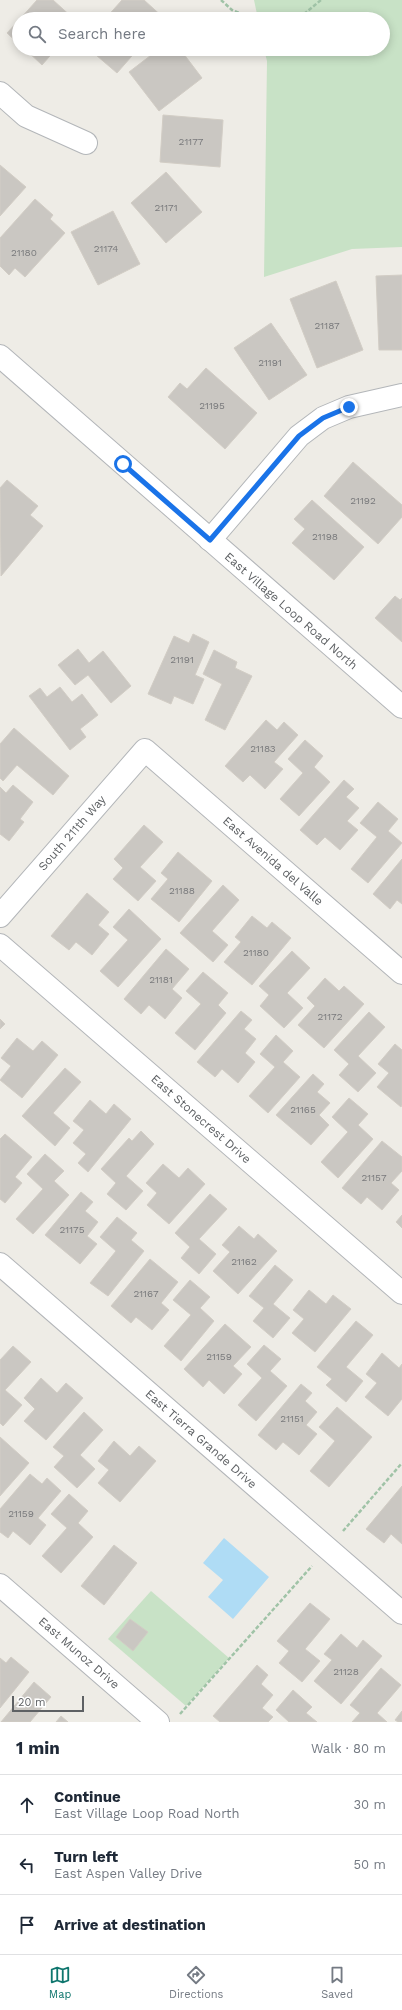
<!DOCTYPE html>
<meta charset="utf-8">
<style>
:root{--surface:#fff;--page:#f6f6f7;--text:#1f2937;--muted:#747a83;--line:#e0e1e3;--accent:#0f766e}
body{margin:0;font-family:"Work Sans",sans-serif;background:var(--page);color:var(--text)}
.scale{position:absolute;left:12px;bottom:10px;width:72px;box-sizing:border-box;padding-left:4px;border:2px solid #5e6164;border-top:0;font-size:11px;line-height:14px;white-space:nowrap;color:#5e6164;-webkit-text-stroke:3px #fff;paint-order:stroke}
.stop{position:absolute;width:12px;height:12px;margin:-9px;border:3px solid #1a73e8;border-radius:50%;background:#fff}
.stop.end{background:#1a73e8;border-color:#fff;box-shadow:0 1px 4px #0008}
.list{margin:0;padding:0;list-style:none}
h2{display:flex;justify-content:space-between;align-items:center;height:52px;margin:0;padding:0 16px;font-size:17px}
h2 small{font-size:13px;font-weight:400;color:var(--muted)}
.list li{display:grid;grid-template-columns:26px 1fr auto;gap:12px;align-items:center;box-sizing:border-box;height:60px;padding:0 16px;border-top:1px solid var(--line)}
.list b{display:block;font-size:15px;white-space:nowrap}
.list p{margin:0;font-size:13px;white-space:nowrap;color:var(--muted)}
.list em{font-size:13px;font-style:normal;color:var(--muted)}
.icon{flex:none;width:22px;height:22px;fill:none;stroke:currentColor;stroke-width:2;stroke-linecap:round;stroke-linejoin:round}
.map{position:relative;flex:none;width:402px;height:1722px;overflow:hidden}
.search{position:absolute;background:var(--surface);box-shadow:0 2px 10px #0003;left:12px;right:12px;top:12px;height:44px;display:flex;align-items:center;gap:10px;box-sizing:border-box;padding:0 14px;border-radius:22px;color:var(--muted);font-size:15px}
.sheet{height:232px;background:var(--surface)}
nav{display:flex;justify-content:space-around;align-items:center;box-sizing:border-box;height:56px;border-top:1px solid var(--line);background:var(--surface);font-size:11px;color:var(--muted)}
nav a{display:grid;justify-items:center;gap:2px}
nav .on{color:var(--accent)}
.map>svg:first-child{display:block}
.green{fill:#c8e2c6}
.water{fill:#afdcf5}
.building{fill:#cac7c2;stroke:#d2cdc5}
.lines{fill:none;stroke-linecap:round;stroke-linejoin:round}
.minor-casing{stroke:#b3b6b9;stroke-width:24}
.path{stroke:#a0c3a7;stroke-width:2.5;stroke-dasharray:4 2;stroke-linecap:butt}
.minor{stroke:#fff;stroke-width:22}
.route{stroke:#1a73e8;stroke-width:5}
.labels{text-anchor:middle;stroke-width:3.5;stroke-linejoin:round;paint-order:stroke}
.number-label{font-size:10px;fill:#797a7c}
.street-label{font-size:12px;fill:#5e6164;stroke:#fff}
</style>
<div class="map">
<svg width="402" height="1722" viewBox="0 0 402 1722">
<rect width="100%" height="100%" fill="#eeece6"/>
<g class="green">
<polygon points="254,0 402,0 402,247 352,249 264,277 267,61 264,49 383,49 383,19 258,19"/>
<polygon points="151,1591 229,1658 186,1706 108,1639"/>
</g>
<polygon class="water" points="224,1538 269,1577 233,1619 208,1597 223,1580 203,1563"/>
<g class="building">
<polygon points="37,0 53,0 74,19 20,19"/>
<polygon points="122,0 144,0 165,19 105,19"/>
<polygon points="19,20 19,44 7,33"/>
<polygon points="25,49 56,49 42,65"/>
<polygon points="89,49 138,49 117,73"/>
<polygon points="159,49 180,49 202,78 159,111 129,72"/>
<polygon points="163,115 223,120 220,167 160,162"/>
<polygon points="0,165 26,187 0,216"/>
<polygon points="166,172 202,212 166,243 131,203"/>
<polygon points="35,199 53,215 50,219 65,233 25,277 15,268 9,275 0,266 0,238"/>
<polygon points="113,211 140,264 98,285 71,232"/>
<polygon points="402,275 402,350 379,350 376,276"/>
<polygon points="336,281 363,350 317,368 290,299"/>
<polygon points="271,323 307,375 269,400 234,348"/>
<polygon points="206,368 257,413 225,449 168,397 180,383 187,389"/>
<polygon points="353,462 402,505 402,517 378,544 324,496"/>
<polygon points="7,480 38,506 30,515 43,526 1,576 0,488"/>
<polygon points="312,500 364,547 334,580 292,543 305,529 294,519"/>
<polygon points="395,596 400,600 402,598 402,642 375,618"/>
<polygon points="193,634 209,642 195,675 204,679 193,704 174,696 171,704 148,694 174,636 189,643"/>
<polygon points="78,649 89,663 103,651 131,686 111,703 88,675 75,685 58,665"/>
<polygon points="214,650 237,662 235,668 252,676 225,730 205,720 222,684 203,674"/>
<polygon points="60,687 72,702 82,694 98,715 80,729 86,737 70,750 29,696 40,688 47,697"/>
<polygon points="266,720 277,730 284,722 298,735 274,762 283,769 265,789 250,775 243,782 225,766"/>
<polygon points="14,728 69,776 53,795 17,765 3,781 0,778 0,744"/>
<polygon points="305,740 323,756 314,767 330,782 299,816 280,799 303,773 288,759"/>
<polygon points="344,780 354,789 346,797 359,808 347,821 358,830 340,850 325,837 317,845 300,830"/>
<polygon points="13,785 33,802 20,819 24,822 9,841 0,834 0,787 6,793"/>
<polygon points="378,802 398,819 388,831 402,843 368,883 351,869 377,837 360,823"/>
<polygon points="144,825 163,842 140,867 156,881 138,901 113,879 123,868 114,859"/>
<polygon points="178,852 212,881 179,922 151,899 168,879 161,873"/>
<polygon points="402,859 402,904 397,900 390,909 373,894"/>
<polygon points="223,885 239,900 212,931 228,945 213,962 180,933"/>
<polygon points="87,893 109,912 98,925 109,934 92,955 76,942 69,950 51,936"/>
<polygon points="129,909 161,939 118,987 100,971 128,940 113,927"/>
<polygon points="252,916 267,928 272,922 291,938 252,985 224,962 241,942 235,937"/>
<polygon points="166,949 189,969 172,989 182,998 165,1019 149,1005 141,1014 124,999"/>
<polygon points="292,951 310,968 287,993 303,1008 284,1028 260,1006 269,995 259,986"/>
<polygon points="203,972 228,993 218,1005 226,1013 195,1050 175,1033 201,1004 186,991"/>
<polygon points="325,978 339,991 344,986 364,1004 324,1048 298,1025 315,1006 307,998"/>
<polygon points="241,1011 252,1020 244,1029 256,1039 245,1053 255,1062 238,1083 222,1069 215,1077 197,1062"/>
<polygon points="369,1012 385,1027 358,1056 376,1073 358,1092 339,1075 349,1064 334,1050"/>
<polygon points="0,1019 5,1024 0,1029"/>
<polygon points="276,1035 293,1051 283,1062 300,1077 268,1113 249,1096 275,1067 260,1054"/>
<polygon points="17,1038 33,1051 42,1041 58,1055 22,1098 0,1080 11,1066 1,1058"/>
<polygon points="395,1044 402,1050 402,1105 401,1107 377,1087 389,1073 378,1064"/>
<polygon points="65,1068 81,1082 53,1113 70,1128 55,1146 22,1116"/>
<polygon points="313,1074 324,1084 317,1092 330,1103 319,1115 329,1125 311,1145 276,1115"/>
<polygon points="349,1098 368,1114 358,1125 373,1139 338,1178 321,1162 348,1132 332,1117"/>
<polygon points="90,1100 106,1114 114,1104 131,1119 88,1172 78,1163 86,1154 73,1143 84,1130 73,1121"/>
<polygon points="141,1131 154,1144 126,1176 143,1191 126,1210 107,1194 116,1183 101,1169 129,1138 132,1141"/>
<polygon points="5,1134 32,1157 15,1177 22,1183 5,1203 0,1199 0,1139"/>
<polygon points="382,1141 402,1157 402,1171 391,1183 399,1190 382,1210 367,1197 361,1204 342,1188"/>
<polygon points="45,1154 64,1171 54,1181 69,1195 33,1234 16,1219 43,1189 27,1174"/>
<polygon points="163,1164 179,1178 188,1168 205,1184 169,1224 147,1205 157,1193 146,1183"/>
<polygon points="81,1192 93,1202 85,1211 98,1222 87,1236 97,1244 80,1264 45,1235"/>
<polygon points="210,1194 227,1209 199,1239 216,1254 199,1274 181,1258 190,1247 175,1233"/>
<polygon points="402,1215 402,1228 396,1222"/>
<polygon points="117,1217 137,1233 131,1240 144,1251 108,1296 90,1283 116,1251 100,1237"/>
<polygon points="239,1226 254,1239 258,1234 277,1251 238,1294 213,1271 230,1252 222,1245"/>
<polygon points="150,1259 178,1282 161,1303 169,1310 152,1330 136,1317 131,1323 111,1306"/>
<polygon points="275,1265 293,1280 273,1304 290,1318 273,1338 253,1321 264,1308 249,1296"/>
<polygon points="190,1280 210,1297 200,1308 214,1321 181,1361 164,1346 191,1315 173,1300"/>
<polygon points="309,1290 326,1304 333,1295 351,1309 315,1352 292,1333 304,1319 293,1310"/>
<polygon points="356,1321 373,1335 346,1367 363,1381 346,1402 326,1385 332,1379 317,1367"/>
<polygon points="225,1324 251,1347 233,1366 242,1374 224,1394 209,1380 203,1387 184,1369"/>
<polygon points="264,1345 281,1359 270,1371 287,1386 256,1421 238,1405 262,1378 247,1364"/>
<polygon points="13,1346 31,1362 5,1390 22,1405 3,1426 0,1423 0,1360"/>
<polygon points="382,1353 399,1368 402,1364 402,1399 388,1416 365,1397 377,1383 366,1374"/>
<polygon points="41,1378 57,1393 66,1383 83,1398 46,1440 24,1421 35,1409 24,1398"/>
<polygon points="301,1384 312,1393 305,1401 317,1412 306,1425 317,1434 299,1455 283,1442 276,1450 258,1435"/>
<polygon points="337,1407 372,1437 329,1487 310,1471 335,1441 319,1427"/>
<polygon points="84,1412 103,1430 80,1455 95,1469 77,1488 54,1467 64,1456 53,1447"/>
<polygon points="0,1437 29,1463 0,1496"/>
<polygon points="114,1441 130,1456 139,1446 156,1461 120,1502 98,1483 109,1470 98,1461"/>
<polygon points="30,1474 42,1484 47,1478 61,1491 38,1518 46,1525 30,1545 13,1531 8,1538 0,1532 0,1509"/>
<polygon points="402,1486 402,1544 391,1534 384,1543 366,1529"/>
<polygon points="69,1494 88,1511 78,1523 93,1537 61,1573 42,1556 67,1528 51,1514"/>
<polygon points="114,1545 137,1563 104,1605 81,1586"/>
<polygon points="310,1603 330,1619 305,1649 320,1661 302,1682 279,1663 289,1651 277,1641"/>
<polygon points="130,1619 148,1632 133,1651 116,1637"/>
<polygon points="341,1634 357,1648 363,1640 382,1656 341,1704 314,1681 332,1660 324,1654"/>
<polygon points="11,1657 29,1672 0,1708 0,1658 6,1663"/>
<polygon points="257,1665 268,1675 261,1684 273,1695 262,1708 273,1717 268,1722 220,1722 213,1716"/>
<polygon points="381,1668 401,1685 377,1713 387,1722 352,1722 360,1713 350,1705"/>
<polygon points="34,1682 51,1697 30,1722 1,1722"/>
<polygon points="293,1690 312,1707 306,1713 317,1722 289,1722 276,1710"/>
<polygon points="402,1711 402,1722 398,1722 395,1720"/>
<polygon points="61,1716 68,1722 56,1722"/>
</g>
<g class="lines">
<defs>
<g id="minor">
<polyline points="0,93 26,116 86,143"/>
<polyline points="0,356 402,707"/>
<polyline points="210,540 299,436 323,418 349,407 402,395"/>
<polyline points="0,916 145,750 402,973"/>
<polyline points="0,945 402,1293"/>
<polyline points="0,1264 402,1613"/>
<polyline points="0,1585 158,1722"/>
</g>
</defs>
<use href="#minor" class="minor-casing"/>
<g class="path">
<polyline points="221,0 232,10 254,19"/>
<polyline points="293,19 304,14 321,0"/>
<polyline points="343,1531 402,1463"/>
<polyline points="180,1714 312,1566"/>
</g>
<use href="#minor" class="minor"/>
</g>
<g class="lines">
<polyline class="route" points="123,464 210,540 299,436 323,418 349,407"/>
</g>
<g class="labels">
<g class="number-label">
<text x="191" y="145">21177</text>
<text x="166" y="211">21171</text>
<text x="106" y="252">21174</text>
<text x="24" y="256">21180</text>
<text x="327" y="329">21187</text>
<text x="270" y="366">21191</text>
<text x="212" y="409">21195</text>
<text x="363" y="504">21192</text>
<text x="325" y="540">21198</text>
<text x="182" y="663">21191</text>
<text x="263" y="752">21183</text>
<text x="182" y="894">21188</text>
<text x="256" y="956">21180</text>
<text x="161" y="983">21181</text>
<text x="330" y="1020">21172</text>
<text x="303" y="1113">21165</text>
<text x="374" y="1181">21157</text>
<text x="72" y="1233">21175</text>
<text x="244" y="1265">21162</text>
<text x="146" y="1297">21167</text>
<text x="219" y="1360">21159</text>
<text x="292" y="1422">21151</text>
<text x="21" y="1517">21159</text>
<text x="346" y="1675">21128</text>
</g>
<g class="street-label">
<text transform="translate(291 611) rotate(41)" y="4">East Village Loop Road North</text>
<text transform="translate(72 833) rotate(-49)" y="4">South 211th Way</text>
<text transform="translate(273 861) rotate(41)" y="4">East Avenida del Valle</text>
<text transform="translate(201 1119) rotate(41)" y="4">East Stonecrest Drive</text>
<text transform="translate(201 1439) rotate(41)" y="4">East Tierra Grande Drive</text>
<text transform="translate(79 1653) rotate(41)" y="4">East Munoz Drive</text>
</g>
</g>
</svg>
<div class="scale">20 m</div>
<div class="stop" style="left:123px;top:464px"></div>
<div class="stop end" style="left:349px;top:407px"></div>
<div class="search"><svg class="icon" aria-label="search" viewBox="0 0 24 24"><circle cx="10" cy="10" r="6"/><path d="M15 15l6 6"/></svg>Search here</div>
</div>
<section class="sheet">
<h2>1 min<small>Walk · 80 m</small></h2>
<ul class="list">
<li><svg class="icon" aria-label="ahead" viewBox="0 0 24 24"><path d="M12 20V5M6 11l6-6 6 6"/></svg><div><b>Continue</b><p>East Village Loop Road North</p></div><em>30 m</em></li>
<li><svg class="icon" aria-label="left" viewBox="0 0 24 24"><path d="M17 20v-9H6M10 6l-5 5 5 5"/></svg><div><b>Turn left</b><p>East Aspen Valley Drive</p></div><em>50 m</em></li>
<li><svg class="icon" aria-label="arrive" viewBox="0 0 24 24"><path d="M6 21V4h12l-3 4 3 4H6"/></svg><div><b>Arrive at destination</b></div></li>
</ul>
</section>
<nav>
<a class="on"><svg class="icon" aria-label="map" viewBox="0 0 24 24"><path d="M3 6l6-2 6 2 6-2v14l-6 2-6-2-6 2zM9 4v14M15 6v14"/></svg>Map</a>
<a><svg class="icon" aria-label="directions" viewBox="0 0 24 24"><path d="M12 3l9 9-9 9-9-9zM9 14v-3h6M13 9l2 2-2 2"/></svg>Directions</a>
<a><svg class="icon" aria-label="saved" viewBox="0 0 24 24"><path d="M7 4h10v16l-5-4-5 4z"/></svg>Saved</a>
</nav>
